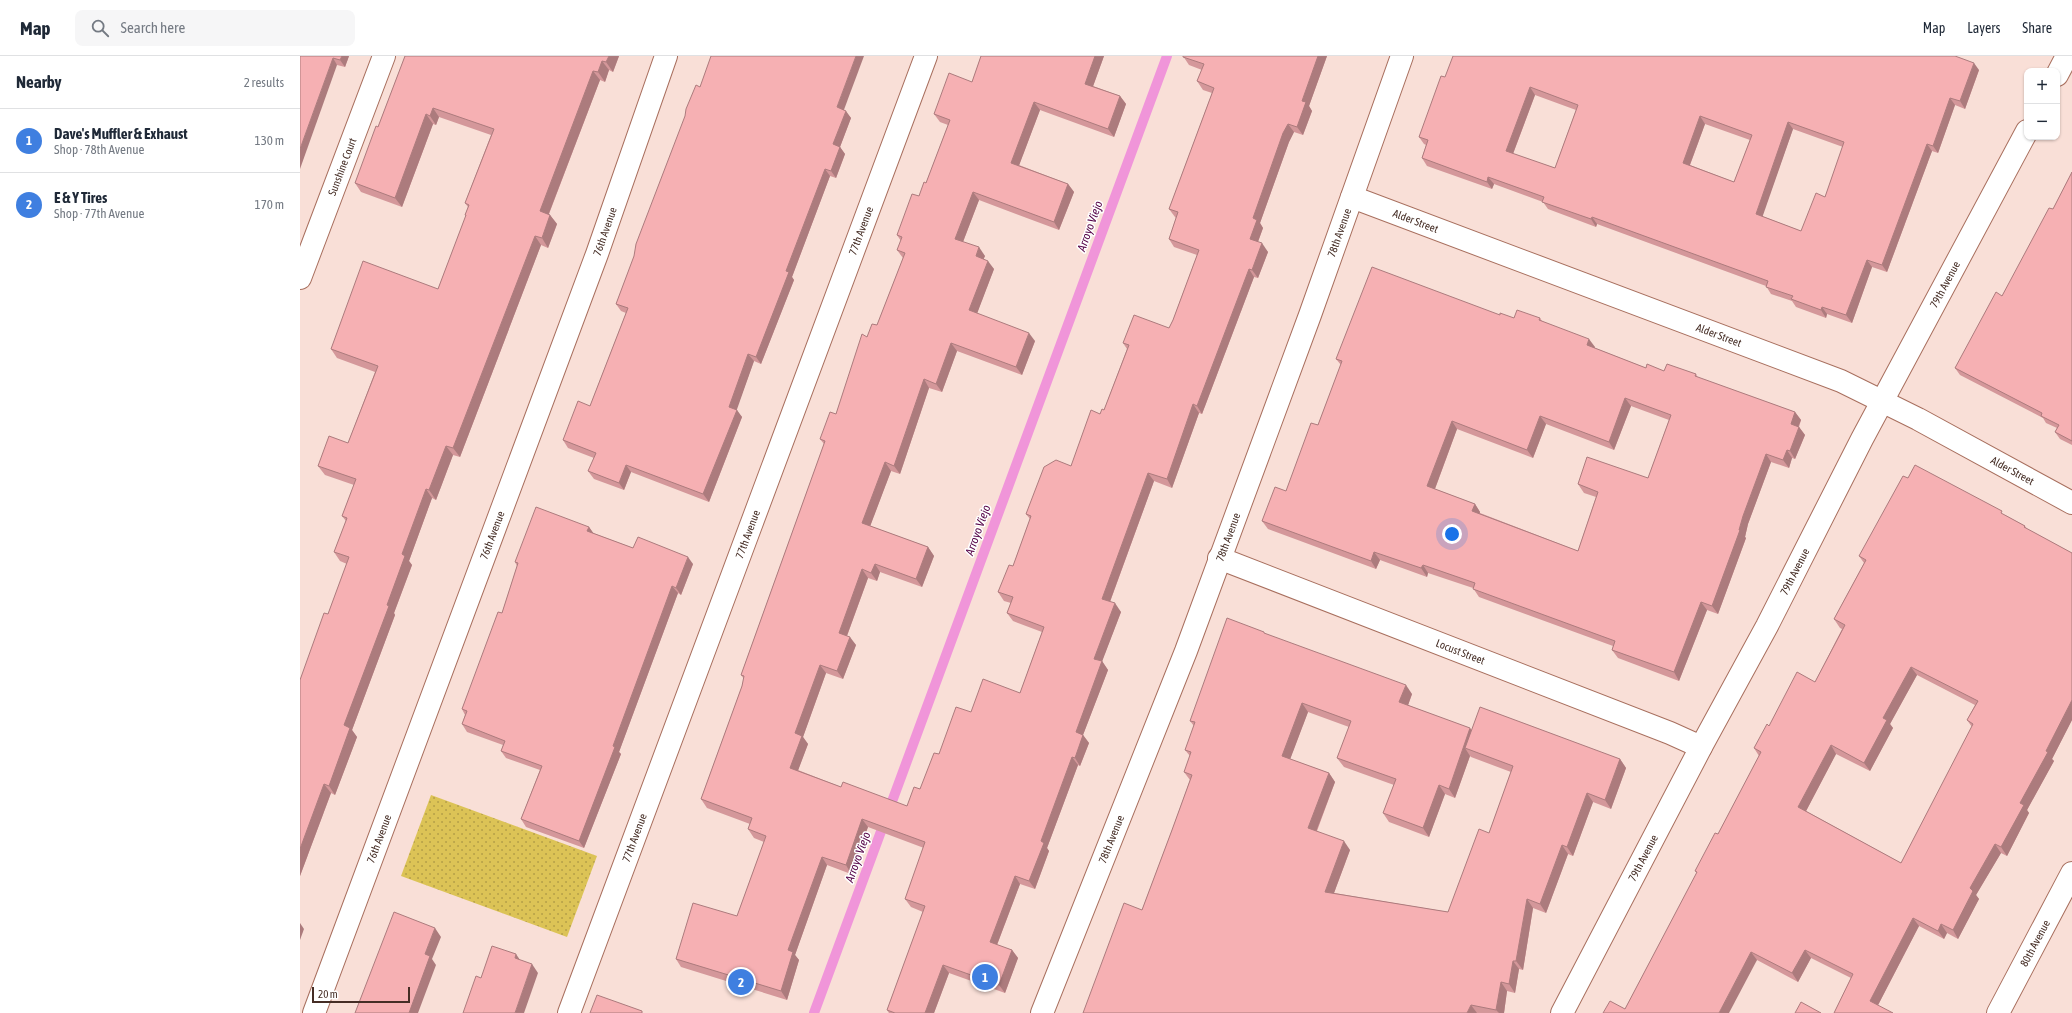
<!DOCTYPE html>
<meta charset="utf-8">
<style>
:root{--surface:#fff;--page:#f6f6f7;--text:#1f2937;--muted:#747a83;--line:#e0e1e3;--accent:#b45309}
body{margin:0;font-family:"Asap Condensed",sans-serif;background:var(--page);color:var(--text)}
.controls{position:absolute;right:12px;top:12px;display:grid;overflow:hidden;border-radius:8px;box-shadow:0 1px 3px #0004}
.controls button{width:36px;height:36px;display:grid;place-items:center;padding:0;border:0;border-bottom:1px solid var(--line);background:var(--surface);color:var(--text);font:20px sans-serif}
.scale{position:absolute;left:12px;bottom:10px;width:98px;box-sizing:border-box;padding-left:4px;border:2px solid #452d25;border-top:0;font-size:11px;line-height:14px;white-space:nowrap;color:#452d25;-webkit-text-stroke:3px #fff;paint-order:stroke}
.you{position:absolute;left:1152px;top:478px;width:14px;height:14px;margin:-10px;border:3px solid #fff;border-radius:50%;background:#1a73e8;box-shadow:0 0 0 6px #1a73e833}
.badge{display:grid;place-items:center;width:26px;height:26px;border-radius:50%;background:var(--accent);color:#fff;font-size:13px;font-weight:700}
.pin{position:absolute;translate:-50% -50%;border:2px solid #fff;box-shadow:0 1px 4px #0006}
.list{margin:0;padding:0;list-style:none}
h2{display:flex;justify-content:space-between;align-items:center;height:52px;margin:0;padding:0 16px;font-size:17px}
h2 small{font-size:13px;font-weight:400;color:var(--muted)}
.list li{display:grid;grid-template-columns:26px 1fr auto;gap:12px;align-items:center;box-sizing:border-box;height:64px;padding:0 16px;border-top:1px solid var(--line)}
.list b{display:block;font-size:15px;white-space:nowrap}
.list p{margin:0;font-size:13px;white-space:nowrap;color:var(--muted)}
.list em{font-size:13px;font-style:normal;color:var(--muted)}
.icon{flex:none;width:22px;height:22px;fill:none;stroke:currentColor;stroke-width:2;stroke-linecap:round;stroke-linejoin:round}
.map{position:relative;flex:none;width:1772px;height:957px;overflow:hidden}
header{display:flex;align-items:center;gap:24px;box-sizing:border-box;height:56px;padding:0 20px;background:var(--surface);border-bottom:1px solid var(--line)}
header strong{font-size:19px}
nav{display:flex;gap:22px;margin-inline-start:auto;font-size:14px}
.search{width:280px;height:36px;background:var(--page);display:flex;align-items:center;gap:10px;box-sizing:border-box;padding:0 14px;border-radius:8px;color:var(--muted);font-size:15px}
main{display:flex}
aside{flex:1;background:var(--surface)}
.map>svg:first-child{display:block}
.grass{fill:url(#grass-dots)}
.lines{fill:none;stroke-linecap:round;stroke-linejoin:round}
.stream{stroke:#f095d9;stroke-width:10}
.minor-casing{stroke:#a86f5e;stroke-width:24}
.minor{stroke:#fff;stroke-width:22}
.wall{fill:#d4979a;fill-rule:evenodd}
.shaded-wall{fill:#ac7b7d}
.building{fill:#f6b0b3;stroke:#ac7b7d;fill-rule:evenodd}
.labels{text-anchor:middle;stroke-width:3;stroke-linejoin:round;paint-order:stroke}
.street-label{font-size:11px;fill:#452d25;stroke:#fff}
.water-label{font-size:12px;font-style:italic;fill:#530046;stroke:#fff}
</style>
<header>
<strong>Map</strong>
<div class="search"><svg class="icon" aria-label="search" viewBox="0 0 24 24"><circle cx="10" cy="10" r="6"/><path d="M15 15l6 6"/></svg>Search here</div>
<nav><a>Map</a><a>Layers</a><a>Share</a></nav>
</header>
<main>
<aside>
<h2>Nearby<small>2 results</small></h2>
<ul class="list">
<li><span class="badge" style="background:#3f7fe0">1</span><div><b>Dave's Muffler &amp; Exhaust</b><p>Shop · 78th Avenue</p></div><em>130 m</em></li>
<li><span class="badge" style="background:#3f7fe0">2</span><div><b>E &amp; Y Tires</b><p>Shop · 77th Avenue</p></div><em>170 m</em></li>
</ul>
</aside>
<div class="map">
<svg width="1772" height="957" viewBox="0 0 1772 957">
<defs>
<pattern id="grass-dots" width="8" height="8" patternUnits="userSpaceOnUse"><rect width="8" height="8" fill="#dcc356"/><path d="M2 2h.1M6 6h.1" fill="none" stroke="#b49f47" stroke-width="1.8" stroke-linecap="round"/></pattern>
</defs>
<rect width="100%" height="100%" fill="#f9dfd7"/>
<polygon class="grass" points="131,739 297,800 267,881 101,820"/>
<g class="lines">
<polyline class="stream" points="514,957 867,0"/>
<defs>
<g id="minor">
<polyline points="1757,19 1767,0"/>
<path id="s1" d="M 1052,141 L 1541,325 L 1618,363 L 1772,447"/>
<path id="s2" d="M 0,222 L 84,0"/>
<path id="s3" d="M 919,502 L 1370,677 L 1401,691"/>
<path id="s4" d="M 14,957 L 297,198 L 366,0"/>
<path id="s5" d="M 269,957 L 626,0"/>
<path id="s6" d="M 742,957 L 886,595 L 1010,259 L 1102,0"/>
<path id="s7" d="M 1262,957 L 1401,691 L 1467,570 L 1562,383 L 1727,75"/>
<path id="s8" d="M 1698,957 L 1772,817"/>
</g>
</defs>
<use href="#minor" class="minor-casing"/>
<use href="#minor" class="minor"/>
</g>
<g class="wall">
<polygon points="0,0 49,0 45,11 37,9"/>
<polygon points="105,0 319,0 313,16 309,14 305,26 300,24 249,158 250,159 257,168 248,192 241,189 160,401 153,399 136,444 132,442 109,505 112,509 94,557 95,559 52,674 57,681 35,739 31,737 0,820 0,624 28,558 47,508 40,505 34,496 46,465 42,460 54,429 25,419 18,410 48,387 75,316 37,302 31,293 138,233 166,160 165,159 168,151 165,147 191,79 139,61 136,69 133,68 102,151 61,136 55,127 78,71"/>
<polygon points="681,0 804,0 793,30 820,40 826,48 814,81 740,54 719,109 768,128 774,136 759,174 679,144 663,186 685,200 683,203 694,213 677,257 735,285 722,319 657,295 642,336 629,332 600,418 591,415 570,470 628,491 634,500 622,531 580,516 577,525 568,522 547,580 556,589 543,623 526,617 503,681 508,688 498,714 541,731 607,750 620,733 639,698 671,656 720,637 742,576 713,565 707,557 711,547 704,545 698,536 713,510 730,463 726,458 771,410 800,358 804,354 827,293 823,287 869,272 873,264 897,199 874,191 869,183 876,162 875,161 869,153 912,37 903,34 897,25 902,14 889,9 883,0 1027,0 1009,50 1012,55 1003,79 994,76 989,86 960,167 963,172 958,186 968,196 958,222 954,221 902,358 899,357 872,432 854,425 810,546 821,556 802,605 808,614 783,679 789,687 780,710 778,709 747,792 749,795 735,833 720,828 697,889 712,894 718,902 705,937 649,917 634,957 589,957 587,954 623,856 611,851 605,843 624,792 568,771 551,818 527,809 495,899 499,904 487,944 381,911 376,903 437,860 464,786 454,782 448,773 450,768 407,752 401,743 442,630 444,623 441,619 524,388 520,383 536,358 567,281 577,269 603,202 597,194 601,185 597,179 626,127 648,69 640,66 634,58 672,26"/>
<path d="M 1679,14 L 1665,53 L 1655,49 L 1638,97 L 1632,95 L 1587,216 L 1572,211 L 1552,267 L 1527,258 L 1526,262 L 1496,251 L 1492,245 L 1471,238 L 1466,230 L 1297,168 L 1296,171 L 1248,153 L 1243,146 L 1194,128 L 1192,133 L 1127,110 L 1122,102 L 1126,89 L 1124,88 L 1119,81 L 1145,21 ZM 1235,39 L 1276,54 L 1255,112 L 1213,98 ZM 1405,68 L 1450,84 L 1434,126 L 1390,109 ZM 1493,73 L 1543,91 L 1525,141 L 1501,175 L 1462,160 Z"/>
<polygon points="400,31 544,54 551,62 540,91 545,98 536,122 530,120 492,221 494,224 461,308 454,305 436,354 442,361 409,446 331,416 324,434 294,423 288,415 294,402 268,392 263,384 290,350 326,257 321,255 316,248"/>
<polygon points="1772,116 1772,389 1760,383 1755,376 1757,372 1746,367 1743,362 1660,319 1655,312 1702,240 1753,153"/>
<path d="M 1200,259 L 1214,262 L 1240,262 L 1242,265 L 1295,291 L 1295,292 L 1346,312 L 1364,315 L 1396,318 L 1398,322 L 1495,356 L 1501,364 L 1499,371 L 1505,379 L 1495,403 L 1492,402 L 1489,412 L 1471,406 L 1448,468 L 1445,481 L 1446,482 L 1418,558 L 1407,554 L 1379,625 L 1318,602 L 1312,594 L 1313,590 L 1179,541 L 1173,532 L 1128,517 L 1127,521 L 1080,504 L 1076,513 L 968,473 L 962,465 L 986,435 L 1018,369 L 1041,309 L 1036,303 ZM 1331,350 L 1369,364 L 1348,422 L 1278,428 L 1284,437 L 1296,441 L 1278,495 L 1180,457 L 1180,456 L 1175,448 L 1135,433 L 1157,373 L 1233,402 L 1246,368 L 1314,394 Z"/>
<path d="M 1705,459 L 1725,470 L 1727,473 L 1772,497 L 1772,664 L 1752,703 L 1754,705 L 1727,754 L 1729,757 L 1707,800 L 1701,797 L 1676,839 L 1679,843 L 1658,883 L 1647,877 L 1644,883 L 1619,870 L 1578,949 L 1534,957 L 1551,922 L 1511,902 L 1498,926 L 1457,904 L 1325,953 L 1397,817 L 1395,815 L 1418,778 L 1459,700 L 1454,692 L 1469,670 L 1515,626 L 1542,573 L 1540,572 L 1534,563 L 1564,507 L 1559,500 ZM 1617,619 L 1675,649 L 1667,664 L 1672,671 L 1601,807 L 1506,755 L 1536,698 L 1570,715 L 1593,672 L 1590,668 Z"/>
<polygon points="289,471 293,477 333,492 393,508 381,539 378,537 319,696 321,698 284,792 226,771 221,763 240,714 206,702 201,695 203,689 167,676 162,668 165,659 162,653 202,557 217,510 215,506"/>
<path d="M 966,578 L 1112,638 L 1108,649 L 1172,674 L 1320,703 L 1326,712 L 1311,753 L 1293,746 L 1273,800 L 1268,798 L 1246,857 L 1233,852 L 1223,914 L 1219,913 L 1215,937 L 1207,935 L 1204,957 L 783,957 L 842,854 L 872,774 L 890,724 L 884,716 L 890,700 L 885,694 L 894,670 L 890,665 ZM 1008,656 L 1049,671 L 1037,702 L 1044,711 L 1094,729 L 1083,757 L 1089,766 L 1129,781 L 1145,738 L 1155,742 L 1170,700 L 1171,701 L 1211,716 L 1189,777 L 1148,856 L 1034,837 L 1050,794 L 1017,775 L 1035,726 L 1029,717 L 990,703 Z"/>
</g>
<g class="shaded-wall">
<polygon points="42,0 49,0 45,11 40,4"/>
<polygon points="309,0 319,0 313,16 306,6"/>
<polygon points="556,0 564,0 542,59 537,51"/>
<polygon points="795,0 804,0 791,36 785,28"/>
<polygon points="1018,0 1027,0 1009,50 1012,55 1003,79 997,71 1002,45"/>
<polygon points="33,2 37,9 0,113 0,93"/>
<polygon points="302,5 309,14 305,26 298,16"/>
<polygon points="1674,7 1679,14 1665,53 1660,45"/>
<polygon points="293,15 300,24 246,165 240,155"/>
<polygon points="1230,31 1235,39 1211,103 1206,95"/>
<polygon points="820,40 826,48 814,81 808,73"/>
<polygon points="1650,42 1655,49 1638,97 1633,90"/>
<polygon points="734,46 740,54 717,115 711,107"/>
<polygon points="133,52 139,61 136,69 130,60"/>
<polygon points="546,55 551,62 540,91 545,98 536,122 531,115 533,88"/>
<polygon points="126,58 133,68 102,151 95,142"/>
<polygon points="1400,60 1405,68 1388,114 1383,107"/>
<polygon points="1488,66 1493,73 1461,165 1456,158"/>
<polygon points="988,68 994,76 989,86 960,167 963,172 956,191 950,183 953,162 983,77"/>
<polygon points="1627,88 1632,95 1587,216 1582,209"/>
<polygon points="525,113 530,120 492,221 494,224 461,308 456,301 486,215"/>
<polygon points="1188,121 1194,128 1192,133 1187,126"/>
<polygon points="768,128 774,136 759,174 754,166"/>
<polygon points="673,136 679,144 661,191 655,183"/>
<polygon points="250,159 257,168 248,192 242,182"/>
<polygon points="1292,161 1297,168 1296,171 1291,163"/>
<polygon points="235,180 241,189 160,401 153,392"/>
<polygon points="962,187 968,196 958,222 952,214"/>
<polygon points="679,191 685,200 681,209 676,200"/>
<polygon points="1567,204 1572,211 1552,267 1546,259"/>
<polygon points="688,205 694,213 675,263 669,254"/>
<polygon points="949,213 954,221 902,358 897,350"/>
<polygon points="1522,251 1527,258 1526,262 1521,254"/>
<polygon points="729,277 735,285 722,319 716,311"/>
<polygon points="1289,283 1295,291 1293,298 1287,289"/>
<polygon points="651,287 657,295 642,336 636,328"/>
<polygon points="448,298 454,305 435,359 429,351"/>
<polygon points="624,323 629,332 600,418 594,410"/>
<polygon points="1325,342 1331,350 1314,394 1309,386"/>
<polygon points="893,348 899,357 872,432 867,423"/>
<polygon points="437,354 442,361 409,446 403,438"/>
<polygon points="1495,356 1501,364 1496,376 1491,368"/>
<polygon points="1240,360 1246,368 1233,402 1227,394"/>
<polygon points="1152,365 1157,373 1133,438 1127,430"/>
<polygon points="1499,371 1505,379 1495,403 1490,395"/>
<polygon points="146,390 153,399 136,444 129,434"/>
<polygon points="1487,394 1492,402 1489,412 1483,404"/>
<polygon points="1466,398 1471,406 1448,468 1445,481 1446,482 1418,558 1412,550 1439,474 1443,460"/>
<polygon points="585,406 591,415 568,476 562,467"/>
<polygon points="326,409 331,416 324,434 319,427"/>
<polygon points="848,417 854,425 808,551 802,543"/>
<polygon points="126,433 132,442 109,505 112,509 94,557 95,559 52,674 57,681 35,739 29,730 44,669 87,549 102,498"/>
<polygon points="1175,448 1180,456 1178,463 1172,455"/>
<polygon points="289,471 294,478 287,475"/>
<polygon points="628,491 634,500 622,531 616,523"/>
<polygon points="1074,496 1080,504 1076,513 1071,505"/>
<polygon points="388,501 393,508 381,539 376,532"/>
<polygon points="575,508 580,516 577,525 571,517"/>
<polygon points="1123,509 1128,517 1127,521 1121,512"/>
<polygon points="562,513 568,522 545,585 539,577"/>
<polygon points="372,530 378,537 319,696 321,698 284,792 279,785 313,690"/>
<polygon points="1401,546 1407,554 1379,625 1374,616"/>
<polygon points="815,547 821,556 800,611 794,603"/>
<polygon points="550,581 556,589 543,623 537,615"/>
<polygon points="802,605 808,614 783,679 789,687 780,710 775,702 776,676"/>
<polygon points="520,609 526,617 503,681 508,688 496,720 490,712 495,677"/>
<polygon points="1611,611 1617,619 1590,668 1593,672 1570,715 1564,707 1583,662"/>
<polygon points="1106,629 1112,638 1106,655 1099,646"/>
<polygon points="1772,644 1772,664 1752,703 1754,705 1727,754 1729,757 1707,800 1701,791 1720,747 1746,695"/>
<polygon points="1002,647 1008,656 988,709 982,700"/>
<polygon points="1170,672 1176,681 1165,692 1170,700 1155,742 1149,733"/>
<polygon points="1531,689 1536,698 1504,759 1498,751"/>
<polygon points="772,701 778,709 747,792 749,795 735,833 729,825 741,785"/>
<polygon points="1320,703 1326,712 1311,753 1305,744"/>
<polygon points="1029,717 1035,726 1014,781 1008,772"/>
<polygon points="24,728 31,737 0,820 0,793"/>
<polygon points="1139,729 1145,738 1129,781 1123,772"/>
<polygon points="1287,737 1293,746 1273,800 1267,791"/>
<polygon points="562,763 568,771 551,818 546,809"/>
<polygon points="1044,785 1050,794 1031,845 1025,836"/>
<polygon points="1695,788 1701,797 1676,839 1679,843 1658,883 1653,874 1670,832"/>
<polygon points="1262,789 1268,798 1246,857 1240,848"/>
<polygon points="522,801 527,809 495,899 499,904 487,944 481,935 488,894"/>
<polygon points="715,820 720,828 695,894 690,886"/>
<polygon points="1227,843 1233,852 1223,914 1216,905"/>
<polygon points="1613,862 1619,870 1576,953 1570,945"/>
<polygon points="0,867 4,873 0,884"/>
<polygon points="1641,868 1647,877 1644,883 1638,875"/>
<polygon points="135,872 141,881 132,903 136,909 118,957 109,957 125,898"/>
<polygon points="712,894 718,902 705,937 699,929"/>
<polygon points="1505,894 1511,902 1498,926 1492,917"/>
<polygon points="1451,896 1457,904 1429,957 1419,957"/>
<polygon points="216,898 222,907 215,902"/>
<polygon points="1213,905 1219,913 1215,937 1209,928"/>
<polygon points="232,908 238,917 224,957 215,957"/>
<polygon points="643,909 649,917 634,957 625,957"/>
<polygon points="1201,926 1207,935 1204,957 1199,957 1196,954"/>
<polygon points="1171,949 1177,957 1167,957"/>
</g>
<g class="building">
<polygon points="0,0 42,0 40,4 33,2 0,93"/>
<polygon points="105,0 309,0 306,6 302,5 298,16 293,15 240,155 250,159 242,182 235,180 153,392 146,390 129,434 126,433 102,498 105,500 87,549 89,550 44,669 50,672 29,730 24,728 0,793 0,624 24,557 28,558 49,501 34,496 47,462 42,460 56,423 18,410 29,380 48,387 78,310 31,293 63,205 138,233 166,159 165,159 169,149 165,147 194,73 133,52 130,60 126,58 95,142 55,127 76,70 78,71"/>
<polygon points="411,0 556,0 537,51 546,55 533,88 540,91 531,115 525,113 486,215 489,216 456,301 448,298 429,351 437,354 403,438 326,409 319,427 288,415 296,397 263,384 278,345 290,350 328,252 316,248 334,200 336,188 385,60 386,53 396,29 400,31"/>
<polygon points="681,0 795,0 785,28 820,40 808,73 734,46 711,107 768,128 754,166 673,136 655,183 679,191 676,200 688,205 669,254 729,277 716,311 651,287 636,328 624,323 594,410 585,406 562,467 628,491 616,523 575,508 571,517 562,513 539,577 550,581 537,615 520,609 495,677 502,680 490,712 541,731 543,726 607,750 614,731 620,733 634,697 639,698 656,651 671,656 683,623 720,637 744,571 707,557 713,541 698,536 709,509 713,510 731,460 726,458 744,411 756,404 771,410 791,354 800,358 802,353 804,354 829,289 823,287 834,259 869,272 873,264 899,194 869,183 878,156 869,153 914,32 897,25 904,8 883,1 883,0 1018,0 1002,45 1006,46 997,71 988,68 983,77 953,162 957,164 950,183 962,187 952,214 949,213 897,350 893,348 867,423 848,417 802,543 815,547 794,603 802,605 776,676 783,679 775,702 772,701 741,785 744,787 729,825 715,820 690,886 712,894 699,929 643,909 625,957 595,957 587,954 625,850 605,843 625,786 562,763 546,809 522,801 488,894 493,896 481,935 376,903 393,847 437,860 466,780 448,773 452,762 401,743 442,630 444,620 441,619 525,385 520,383 530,356 536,358 562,278 567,281 572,268 577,269 605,197 597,194 602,181 597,179 612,138 619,140 624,126 626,127 650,64 634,58 649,17 672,26"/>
<path d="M 1153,0 L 1655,0 L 1674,7 L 1660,45 L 1650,42 L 1633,90 L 1627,88 L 1582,209 L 1567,204 L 1546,259 L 1522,251 L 1521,254 L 1491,243 L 1493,240 L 1466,231 L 1468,225 L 1292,161 L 1291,163 L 1242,146 L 1244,141 L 1188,121 L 1187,126 L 1122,102 L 1128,84 L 1119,81 L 1141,20 L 1145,21 ZM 1230,31 L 1278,49 L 1255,112 L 1206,95 ZM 1400,60 L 1452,79 L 1434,126 L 1383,107 ZM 1488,66 L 1544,86 L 1525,141 L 1516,137 L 1501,175 L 1456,158 Z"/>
<polygon points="1772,116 1772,385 1755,376 1759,369 1741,360 1742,357 1655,312 1696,236 1702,240 1749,152 1753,153"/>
<path d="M 1072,211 L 1200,259 L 1200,257 L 1214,262 L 1217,254 L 1240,262 L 1239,264 L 1289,283 L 1287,289 L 1346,312 L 1347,308 L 1364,315 L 1367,308 L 1396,318 L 1395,320 L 1495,356 L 1491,368 L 1499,371 L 1490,395 L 1487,394 L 1483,404 L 1466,398 L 1443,460 L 1439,474 L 1440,474 L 1412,550 L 1401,546 L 1374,616 L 1312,594 L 1315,585 L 1173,533 L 1175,527 L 1123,509 L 1121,512 L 1074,496 L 1071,505 L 962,465 L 975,431 L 986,435 L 1011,367 L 1018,369 L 1042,305 L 1036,303 ZM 1325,342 L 1371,359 L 1348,422 L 1287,401 L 1278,428 L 1298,436 L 1278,495 L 1172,455 L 1175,448 L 1127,430 L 1152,365 L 1227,394 L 1240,360 L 1309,386 Z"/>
<path d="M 1615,409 L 1702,455 L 1701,457 L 1725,470 L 1724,471 L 1772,497 L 1772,644 L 1746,695 L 1748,696 L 1720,747 L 1724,749 L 1701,791 L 1695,788 L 1670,832 L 1673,835 L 1653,874 L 1641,868 L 1638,875 L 1613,862 L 1570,945 L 1593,957 L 1534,957 L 1553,918 L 1505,894 L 1492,917 L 1451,896 L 1419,957 L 1303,957 L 1310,945 L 1325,953 L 1397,816 L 1395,815 L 1415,777 L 1418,778 L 1461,696 L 1454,692 L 1467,668 L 1469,670 L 1497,616 L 1515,626 L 1545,569 L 1534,563 L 1566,504 L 1559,500 L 1603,420 L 1608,422 ZM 1611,611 L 1678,645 L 1667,664 L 1673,668 L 1601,807 L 1498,751 L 1531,689 L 1564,707 L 1587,664 L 1583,662 Z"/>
<polygon points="236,451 289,471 287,475 333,492 338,481 388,501 376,532 372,530 313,690 315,691 279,785 221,763 242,710 201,695 205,685 162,668 167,655 162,653 198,556 202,557 218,507 215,506"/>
<polygon points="927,562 964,576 964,577 1106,629 1099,646 1170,672 1149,733 1139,729 1123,772 1083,757 1096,723 1037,702 1051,665 1002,647 982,700 1029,717 1008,772 1044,785 1025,836 1148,856 1179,773 1189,777 1213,710 1165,692 1180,651 1320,703 1305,744 1287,737 1267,791 1262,789 1240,848 1227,843 1216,905 1213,905 1209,928 1201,926 1196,954 1171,949 1167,957 783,957 824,847 842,854 872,774 892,719 884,716 891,696 885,694 895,666 890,665"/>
<polygon points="94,856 135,872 125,898 130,900 109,957 55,957"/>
<polygon points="192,890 216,898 215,902 232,908 215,957 163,957 176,920 181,922"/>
<polygon points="297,939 342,955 342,957 290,957"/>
<polygon points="1501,946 1521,957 1495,957"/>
</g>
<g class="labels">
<g class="street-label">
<text dy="4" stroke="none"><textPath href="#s2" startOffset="119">Sunshine Court</textPath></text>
<text dy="4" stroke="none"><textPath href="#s1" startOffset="68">Alder Street</textPath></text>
<text dy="4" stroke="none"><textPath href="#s4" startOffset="834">76th Avenue</textPath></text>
<text dy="4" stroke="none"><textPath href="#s5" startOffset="835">77th Avenue</textPath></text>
<text dy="4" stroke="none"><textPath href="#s6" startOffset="835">78th Avenue</textPath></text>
<text dy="4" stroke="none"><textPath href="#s7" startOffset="823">79th Avenue</textPath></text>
<text dy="4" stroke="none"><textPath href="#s1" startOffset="392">Alder Street</textPath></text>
<text dy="4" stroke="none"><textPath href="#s1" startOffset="716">Alder Street</textPath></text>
<text dy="4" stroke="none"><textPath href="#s5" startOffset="511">77th Avenue</textPath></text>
<text dy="4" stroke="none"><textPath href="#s4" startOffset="510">76th Avenue</textPath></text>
<text dy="4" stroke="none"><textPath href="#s6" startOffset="511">78th Avenue</textPath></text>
<text dy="4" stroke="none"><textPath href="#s7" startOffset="499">79th Avenue</textPath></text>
<text dy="4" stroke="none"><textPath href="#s3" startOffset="259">Locust Street</textPath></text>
<text dy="4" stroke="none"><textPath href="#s5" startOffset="187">77th Avenue</textPath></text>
<text dy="4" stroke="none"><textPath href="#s4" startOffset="186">76th Avenue</textPath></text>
<text dy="4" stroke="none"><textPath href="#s6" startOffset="187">78th Avenue</textPath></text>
<text dy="4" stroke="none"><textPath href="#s7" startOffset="175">79th Avenue</textPath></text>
<text dy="4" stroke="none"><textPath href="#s8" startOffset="79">80th Avenue</textPath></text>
</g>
<g class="water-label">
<text transform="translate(790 170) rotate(-70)" y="4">Arroyo Viejo</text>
<text transform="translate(678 474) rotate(-70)" y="4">Arroyo Viejo</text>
<text transform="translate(558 801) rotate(-70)" y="4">Arroyo Viejo</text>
</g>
</g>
</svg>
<div class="controls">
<button>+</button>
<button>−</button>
</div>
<div class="scale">20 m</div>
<div class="you"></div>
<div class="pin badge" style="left:685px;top:921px;background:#3f7fe0">1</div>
<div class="pin badge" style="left:441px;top:926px;background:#3f7fe0">2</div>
</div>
</main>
